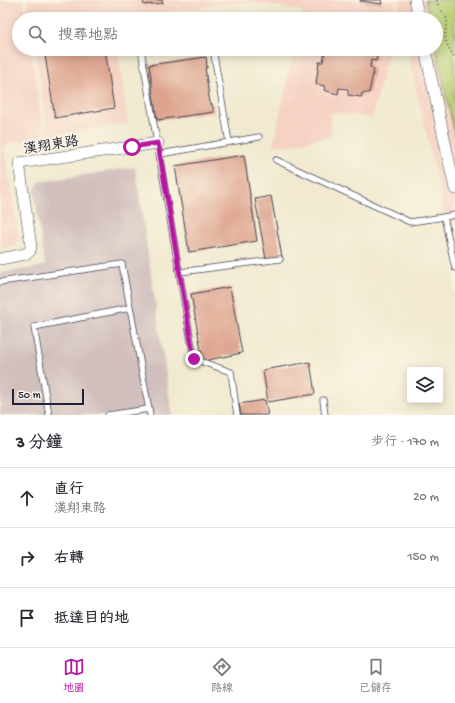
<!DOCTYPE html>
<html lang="zh-TW">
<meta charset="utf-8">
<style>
:root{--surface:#fff;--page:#f7f7f7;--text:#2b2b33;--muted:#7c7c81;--line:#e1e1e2;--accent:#b5179e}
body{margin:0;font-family:"Gochi Hand","LXGW WenKai TC",sans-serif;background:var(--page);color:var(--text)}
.controls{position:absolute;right:12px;bottom:12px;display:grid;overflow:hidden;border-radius:4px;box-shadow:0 2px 10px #0003}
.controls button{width:36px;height:36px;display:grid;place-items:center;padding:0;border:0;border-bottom:1px solid var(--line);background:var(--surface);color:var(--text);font:20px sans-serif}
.scale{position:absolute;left:12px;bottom:10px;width:72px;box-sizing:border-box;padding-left:4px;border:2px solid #22223b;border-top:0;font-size:11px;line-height:14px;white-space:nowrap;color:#22223b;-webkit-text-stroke:3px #fcf5e5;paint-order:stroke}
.stop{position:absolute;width:12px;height:12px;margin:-9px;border:3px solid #b5179e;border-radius:50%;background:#fff}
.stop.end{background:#b5179e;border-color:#fff;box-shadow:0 1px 4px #0008}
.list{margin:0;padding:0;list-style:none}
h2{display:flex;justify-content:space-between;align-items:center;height:52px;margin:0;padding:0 16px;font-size:17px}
h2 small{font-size:13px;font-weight:400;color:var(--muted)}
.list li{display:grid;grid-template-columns:26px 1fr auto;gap:12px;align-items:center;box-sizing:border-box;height:60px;padding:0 16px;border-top:1px solid var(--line)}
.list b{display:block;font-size:15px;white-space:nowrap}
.list p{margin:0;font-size:13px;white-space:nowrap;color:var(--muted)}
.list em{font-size:13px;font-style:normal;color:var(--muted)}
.icon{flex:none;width:22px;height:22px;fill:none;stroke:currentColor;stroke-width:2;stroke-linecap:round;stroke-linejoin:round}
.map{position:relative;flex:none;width:455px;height:415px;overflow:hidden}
.search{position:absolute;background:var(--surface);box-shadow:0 2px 10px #0003;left:12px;right:12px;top:12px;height:44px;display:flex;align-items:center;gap:10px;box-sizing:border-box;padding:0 14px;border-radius:22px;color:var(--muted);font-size:15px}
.sheet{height:232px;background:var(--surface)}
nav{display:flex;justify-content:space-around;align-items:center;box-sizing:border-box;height:56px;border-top:1px solid var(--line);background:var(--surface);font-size:11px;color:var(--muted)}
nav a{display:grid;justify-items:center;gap:2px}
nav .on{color:var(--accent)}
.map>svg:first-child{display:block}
.built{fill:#f5d2c3}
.industrial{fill:#d1bfbd}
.green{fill:#b5cd72;stroke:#6c7856}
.building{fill:#dda38d}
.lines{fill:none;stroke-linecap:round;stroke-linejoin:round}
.service-casing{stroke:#414051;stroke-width:7}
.minor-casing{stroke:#414051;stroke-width:12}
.path{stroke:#414051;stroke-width:1.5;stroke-dasharray:1 3;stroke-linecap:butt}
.service{stroke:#fff;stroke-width:5.5}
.minor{stroke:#fff;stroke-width:11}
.route{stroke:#b5179e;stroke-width:5}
.labels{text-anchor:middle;stroke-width:4;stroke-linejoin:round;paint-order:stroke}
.street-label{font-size:14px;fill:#22223b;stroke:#fcf5e5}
</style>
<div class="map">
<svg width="455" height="415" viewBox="0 0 455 415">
<rect width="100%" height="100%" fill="#fcf5e5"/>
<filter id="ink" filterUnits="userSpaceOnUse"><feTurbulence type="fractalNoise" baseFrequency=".025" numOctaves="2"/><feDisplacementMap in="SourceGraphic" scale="8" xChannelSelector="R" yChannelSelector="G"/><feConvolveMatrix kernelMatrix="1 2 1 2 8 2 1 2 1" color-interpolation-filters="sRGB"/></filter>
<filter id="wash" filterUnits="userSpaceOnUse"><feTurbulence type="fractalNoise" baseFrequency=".012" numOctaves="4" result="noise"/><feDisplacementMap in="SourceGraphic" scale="16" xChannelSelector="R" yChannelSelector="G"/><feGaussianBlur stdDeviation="0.9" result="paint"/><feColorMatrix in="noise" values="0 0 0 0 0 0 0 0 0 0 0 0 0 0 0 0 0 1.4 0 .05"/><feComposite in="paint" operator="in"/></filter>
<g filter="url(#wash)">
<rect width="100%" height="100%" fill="#f1ead0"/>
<g class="built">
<polygon points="0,0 24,0 27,19 19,19 19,49 31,49 44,138 10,143 4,148 19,241 14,247 0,249"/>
<polygon points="27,0 395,0 396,18 396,19 301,19 302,11 245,1 117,19 30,19"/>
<polygon points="398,0 455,0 455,259 407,49 436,49 436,19 401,19"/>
<polygon points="35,49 118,49 128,124 48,136"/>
<polygon points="294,49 389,49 372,118 330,112 331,136 291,145 273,146"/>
</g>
<polygon class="industrial" points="135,167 172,415 0,415 0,273 45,266 34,191 39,182"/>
<polygon class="green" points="425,0 455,0 455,136 436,49 436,19 429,19"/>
<g id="blocks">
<g class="building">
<polygon points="143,0 162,0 163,3 144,5"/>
<polygon points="360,0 381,0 382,4 360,1"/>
<polygon points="337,14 360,18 360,19 333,19"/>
<polygon points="44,49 105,49 114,108 55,118"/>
<polygon points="321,49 378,49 376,61 371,60 370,67 374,69 369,93 362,93 361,97 348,95 348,89 339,88 338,94 324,90 325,86 316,84 319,62 323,62 325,50"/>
<polygon points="206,57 207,68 205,68 210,104 212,104 214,112 157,120 149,65"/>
<polygon points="244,155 257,241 189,252 175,166"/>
<polygon points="271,196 282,257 266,259 255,199"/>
<polygon points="230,287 242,353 203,361 191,294"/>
<polygon points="310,362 315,394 268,402 263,370"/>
<polygon points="265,400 268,415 241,415 239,404"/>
</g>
</g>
</g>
<g filter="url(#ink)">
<use href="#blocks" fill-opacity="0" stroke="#414051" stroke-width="1"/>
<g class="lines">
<defs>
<g id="service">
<polyline points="141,49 194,359 231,372 237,415"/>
<polyline points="213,49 229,142"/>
<polyline points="160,154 259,137"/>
<polyline points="276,160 410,222 444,217 455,268"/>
<polyline points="444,217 455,215"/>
<polyline points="180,272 280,259"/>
<polyline points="0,282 122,264 150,415"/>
<polyline points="323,400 325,415"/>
<polyline points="49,415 34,327 130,308"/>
<polyline points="108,415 149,409"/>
</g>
<g id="minor">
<polyline points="415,0 419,19"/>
<polyline points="425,49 455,189"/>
<polyline points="0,259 26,254 30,251 31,246 19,163 158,143"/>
</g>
</defs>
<use href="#service" class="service-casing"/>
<use href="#minor" class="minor-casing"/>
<path class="path" d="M 437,0 C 437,8 443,11 446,17 C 449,23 445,30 445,36 C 446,44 450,51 455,57"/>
<use href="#service" class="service"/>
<use href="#minor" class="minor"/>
</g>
</g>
<g class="lines" filter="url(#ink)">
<polyline class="route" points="132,147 158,143 194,359"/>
</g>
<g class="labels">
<g class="street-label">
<text transform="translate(51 144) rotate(-9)" y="5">漢翔東路</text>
</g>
</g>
</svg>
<div class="controls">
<button><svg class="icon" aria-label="layers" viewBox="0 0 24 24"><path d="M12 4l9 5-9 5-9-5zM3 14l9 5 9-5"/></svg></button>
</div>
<div class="scale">50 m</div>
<div class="stop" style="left:132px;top:147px"></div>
<div class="stop end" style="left:194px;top:359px"></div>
<div class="search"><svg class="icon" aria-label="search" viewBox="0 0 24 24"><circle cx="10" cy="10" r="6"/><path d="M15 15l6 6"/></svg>搜尋地點</div>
</div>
<section class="sheet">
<h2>3 分鐘<small>步行 · 170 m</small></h2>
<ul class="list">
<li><svg class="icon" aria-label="ahead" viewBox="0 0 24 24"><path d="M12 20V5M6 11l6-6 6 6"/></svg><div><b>直行</b><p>漢翔東路</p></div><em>20 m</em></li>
<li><svg class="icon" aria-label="right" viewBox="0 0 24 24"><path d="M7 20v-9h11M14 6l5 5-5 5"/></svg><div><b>右轉</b></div><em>150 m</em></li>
<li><svg class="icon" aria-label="arrive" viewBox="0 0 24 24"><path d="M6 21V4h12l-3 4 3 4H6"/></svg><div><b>抵達目的地</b></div></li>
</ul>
</section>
<nav>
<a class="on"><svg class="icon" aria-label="map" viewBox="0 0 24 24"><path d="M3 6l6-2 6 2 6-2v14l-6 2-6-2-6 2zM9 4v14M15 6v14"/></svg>地圖</a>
<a><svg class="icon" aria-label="directions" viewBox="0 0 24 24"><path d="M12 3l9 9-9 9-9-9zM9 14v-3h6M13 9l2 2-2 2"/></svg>路線</a>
<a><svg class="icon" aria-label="saved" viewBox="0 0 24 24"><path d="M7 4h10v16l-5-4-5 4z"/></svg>已儲存</a>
</nav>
